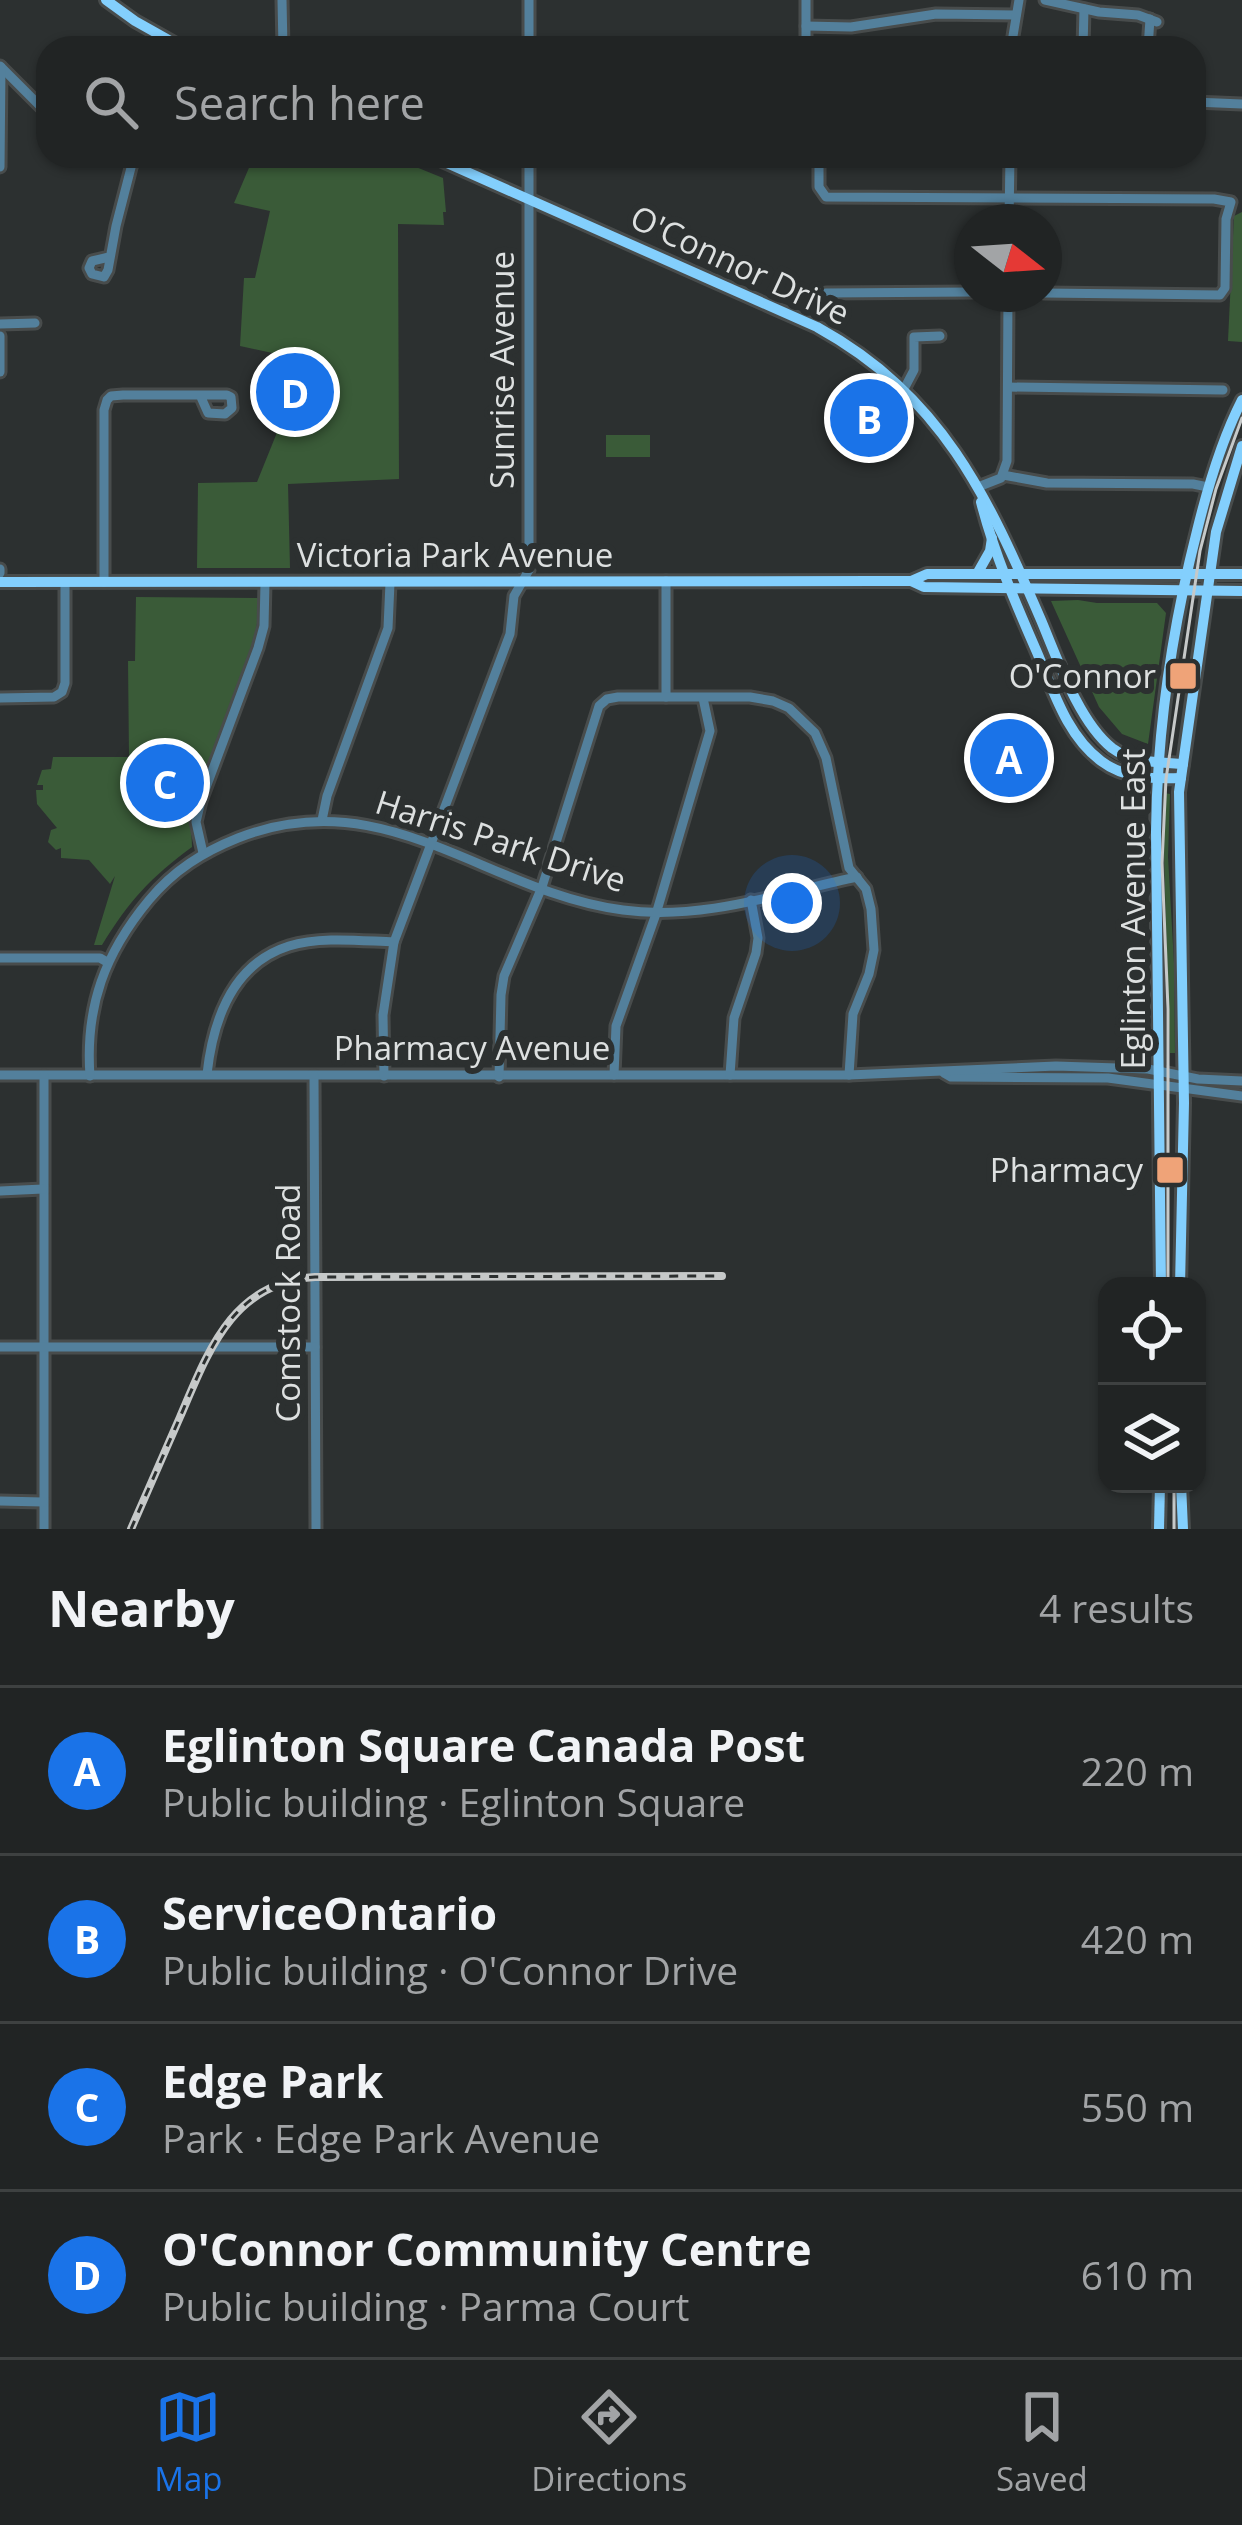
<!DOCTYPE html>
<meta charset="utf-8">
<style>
:root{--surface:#212424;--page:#292c2c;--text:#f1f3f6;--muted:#a2a4a6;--line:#3e4141;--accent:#1a73e8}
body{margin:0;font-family:"Open Sans",sans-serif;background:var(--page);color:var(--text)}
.controls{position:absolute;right:36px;bottom:36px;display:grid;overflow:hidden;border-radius:24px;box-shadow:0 3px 9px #0004}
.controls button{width:108px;height:108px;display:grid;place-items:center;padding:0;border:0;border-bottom:3px solid var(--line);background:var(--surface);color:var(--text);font:60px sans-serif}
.compass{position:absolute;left:954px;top:204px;width:108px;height:108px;border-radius:50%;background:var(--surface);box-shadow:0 3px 9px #0004;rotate:107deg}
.you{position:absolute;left:792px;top:903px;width:42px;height:42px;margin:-30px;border:9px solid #fff;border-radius:50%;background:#1a73e8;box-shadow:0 0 0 18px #1a73e833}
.badge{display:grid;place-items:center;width:78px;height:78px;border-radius:50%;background:var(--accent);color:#fff;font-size:39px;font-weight:700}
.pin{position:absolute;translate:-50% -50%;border:6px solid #fff;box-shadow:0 3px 12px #0006}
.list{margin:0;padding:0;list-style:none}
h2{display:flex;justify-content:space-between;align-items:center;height:156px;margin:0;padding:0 48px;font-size:51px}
h2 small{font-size:39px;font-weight:400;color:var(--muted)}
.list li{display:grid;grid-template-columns:78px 1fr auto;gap:36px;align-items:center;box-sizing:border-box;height:168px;padding:0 48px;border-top:3px solid var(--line)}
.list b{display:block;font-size:45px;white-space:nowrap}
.list p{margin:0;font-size:39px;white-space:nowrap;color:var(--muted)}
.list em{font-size:39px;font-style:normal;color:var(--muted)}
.icon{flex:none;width:66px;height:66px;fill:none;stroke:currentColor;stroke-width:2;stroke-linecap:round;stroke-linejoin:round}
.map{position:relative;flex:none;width:1242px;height:1529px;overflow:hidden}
.search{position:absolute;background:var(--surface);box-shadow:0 3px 9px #0004;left:36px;right:36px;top:36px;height:132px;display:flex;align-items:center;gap:30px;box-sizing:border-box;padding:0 42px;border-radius:36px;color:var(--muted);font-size:45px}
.sheet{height:828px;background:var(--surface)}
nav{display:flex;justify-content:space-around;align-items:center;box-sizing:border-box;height:168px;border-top:3px solid var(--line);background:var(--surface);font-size:33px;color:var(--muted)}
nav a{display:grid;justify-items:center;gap:6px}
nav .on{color:var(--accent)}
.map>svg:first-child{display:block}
.green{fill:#3a5b38}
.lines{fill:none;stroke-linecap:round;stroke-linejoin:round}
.minor-casing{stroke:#484c4c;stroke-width:15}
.major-casing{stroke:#484c4c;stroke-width:16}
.minor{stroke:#53809c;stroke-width:9}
.major{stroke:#83cffd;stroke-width:10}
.tram{stroke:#c6c9c9;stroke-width:3}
.rail-casing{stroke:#c6c9c9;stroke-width:8}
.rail{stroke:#2c3030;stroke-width:3;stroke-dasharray:9;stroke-linecap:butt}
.poi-dot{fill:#efa378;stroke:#2c3030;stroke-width:4.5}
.labels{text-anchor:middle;stroke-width:12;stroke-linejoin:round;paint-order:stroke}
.street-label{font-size:33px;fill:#dde0e0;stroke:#2c3030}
.poi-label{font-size:33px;fill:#dde0e0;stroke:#2c3030;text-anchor:end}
</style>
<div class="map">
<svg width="1242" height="1529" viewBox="0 0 1242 1529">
<rect width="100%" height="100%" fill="#2c3030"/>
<g class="green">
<polygon points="254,156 389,156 443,178 446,212 443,212 444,225 398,224 399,479 288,484 290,568 197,568 198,483 257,482 276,435 277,354 240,346 244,278 255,278 270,211 234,203"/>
<polygon points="1242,212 1242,342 1228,341 1234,216"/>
<rect x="606" y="435" width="44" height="22"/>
<path d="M 136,597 L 259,598 L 256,635 L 194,809 L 191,823 L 192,847 C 151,877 129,901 102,945 L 94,945 L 115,876 L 110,884 L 89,860 L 61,858 L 61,848 L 56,850 L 48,842 L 51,830 L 57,828 L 37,804 L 36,790 L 43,790 L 43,785 L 37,785 L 42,770 L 51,769 L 53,757 L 129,757 L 128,661 L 135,661 Z"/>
<polygon points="1078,600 1097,603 1157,603 1166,613 1148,744 1122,734 1099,707 1051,601"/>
<polygon points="1164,793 1170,794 1168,857 1174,963 1175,1053 1170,1053 1164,859 1161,858"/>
</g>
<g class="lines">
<defs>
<g id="minor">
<polyline points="282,0 283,48"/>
<polyline points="529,0 529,48"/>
<polyline points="806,0 806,48"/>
<polyline points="1045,0 1099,12 1138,15 1157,22"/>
<polyline points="806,26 851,27 936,14 1016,15"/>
<polyline points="1011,48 1019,0"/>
<polyline points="1083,48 1084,9"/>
<polyline points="1148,48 1150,19"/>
<polyline points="0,66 41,107"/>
<polyline points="1194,102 1242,104"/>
<polyline points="819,156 819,187 826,197 1214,199 1231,202 1226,219 1225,288 1220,295 1044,293"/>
<polyline points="0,167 1,67"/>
<polyline points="1009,222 1010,156"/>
<polyline points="109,257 92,261 89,268 92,274 104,277 108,270 116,226 134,156"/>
<polyline points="826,293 972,292"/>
<polyline points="0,324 35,323"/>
<polyline points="0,336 0,372"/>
<polyline points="1008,387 1223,390"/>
<polyline points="904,389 914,370 914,337 940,336"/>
<polyline points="1003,475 1047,483 1193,484 1208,487"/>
<polyline points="978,487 1001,478 1007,461 1008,294"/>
<polyline points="0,569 0,573"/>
<polyline points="666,581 666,697"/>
<polyline points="104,582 104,410 107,400 111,396 123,395 227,395 231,397 232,408 225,414 208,413 200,395"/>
<polyline points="0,698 54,697 62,692 65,683 65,583"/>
<polyline points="322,820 327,796 388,628 390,583"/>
<polyline points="203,853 196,822 201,801 258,648 264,626 265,583"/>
<polyline points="0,958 100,958 107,962"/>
<polyline points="944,1073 951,1077 1108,1078 1242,1096"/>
<path d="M 207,1074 C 213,1020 232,964 289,946 C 321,936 362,941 394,942"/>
<polyline points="0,1075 849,1075 1056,1066 1148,1069 1198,1079 1242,1081"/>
<polyline points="614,1075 616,1026 656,914 710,731 703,698"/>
<polyline points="730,1075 734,1018 756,953 758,938 751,900"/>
<polyline points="44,1076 44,1529"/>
<path d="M 90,1076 C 85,1006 105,953 149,900 C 174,870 203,852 238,838 C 387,780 485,892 623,910 C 701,921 781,893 857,877"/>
<polyline points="314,1076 316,1529"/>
<polyline points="384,1076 383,1015 394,942 510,634 514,596 529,570 529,156"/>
<polyline points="499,1077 501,995 504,976 542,887 599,706 607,699 618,697 750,697 773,701 789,708 815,733 826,758 849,868 866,889 871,909 874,950 869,974 853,1014 849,1075"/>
<polyline points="0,1191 43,1189"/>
<polyline points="0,1347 315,1347"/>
<polyline points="0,1501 43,1502"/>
</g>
<g id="major">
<polyline points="106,0 135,21 183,48"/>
<path d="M 431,156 L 817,327 C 942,396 987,495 1041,620 C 1057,658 1079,722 1112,748 C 1132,763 1159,762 1183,764"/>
<path d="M 981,502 C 994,553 1015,602 1036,650 C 1053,689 1066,735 1101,761 C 1125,779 1153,779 1181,778"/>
<polyline points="977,574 990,551 992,538"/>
<polyline points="911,581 924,587 1242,591"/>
<polyline points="0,582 874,581 911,581 927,574 1242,574"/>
<path d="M 1161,1286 L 1156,832 C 1157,731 1172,629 1197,531 C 1208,486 1221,441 1242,400"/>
<polyline points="1180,1286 1184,1103 1179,792 1216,532 1242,446"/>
<polyline points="1181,1484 1183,1529"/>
<polyline points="1159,1529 1160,1484"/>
</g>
</defs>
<use href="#minor" class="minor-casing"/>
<use href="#major" class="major-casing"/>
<use href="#minor" class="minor"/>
<use href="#major" class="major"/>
<g class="tram">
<polyline points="1168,1286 1168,1009 1162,863 1166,779 1200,551 1216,489 1242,418"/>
<polyline points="1174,1484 1174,1529"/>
</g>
<defs>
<path id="rail" d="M 131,1529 C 147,1492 164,1454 180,1417 C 208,1352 232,1282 315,1277 L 722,1276"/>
</defs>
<use href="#rail" class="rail-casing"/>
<use href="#rail" class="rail"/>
</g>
<g class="poi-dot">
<rect x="1168" y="661" width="30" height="30" rx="6"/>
<rect x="1155" y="1155" width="30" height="30" rx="6"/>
</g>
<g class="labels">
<g class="street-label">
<text transform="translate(740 265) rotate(25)" y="12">O'Connor Drive</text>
<text transform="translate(502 370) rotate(-90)" y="12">Sunrise Avenue</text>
<text x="455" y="567">Victoria Park Avenue</text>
<text transform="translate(501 841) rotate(18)" y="12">Harris Park Drive</text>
<text transform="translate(1133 909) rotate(-90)" y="12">Eglinton Avenue East</text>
<text x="472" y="1060">Pharmacy Avenue</text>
<text transform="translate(288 1303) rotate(-90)" y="12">Comstock Road</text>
</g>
<g class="poi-label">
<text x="1156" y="688">O'Connor</text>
<text x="1143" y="1182">Pharmacy</text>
</g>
</g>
</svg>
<div class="controls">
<button><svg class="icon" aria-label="locate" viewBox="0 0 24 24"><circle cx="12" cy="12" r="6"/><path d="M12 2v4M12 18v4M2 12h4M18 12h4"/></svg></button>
<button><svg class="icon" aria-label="layers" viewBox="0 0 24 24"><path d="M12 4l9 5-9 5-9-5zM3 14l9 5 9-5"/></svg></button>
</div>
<svg class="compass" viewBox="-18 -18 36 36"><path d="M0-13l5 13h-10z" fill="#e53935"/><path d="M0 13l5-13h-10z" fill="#a2a4a6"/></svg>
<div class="you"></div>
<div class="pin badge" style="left:1009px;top:758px">A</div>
<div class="pin badge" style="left:869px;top:418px">B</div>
<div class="pin badge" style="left:165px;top:783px">C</div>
<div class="pin badge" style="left:295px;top:392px">D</div>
<div class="search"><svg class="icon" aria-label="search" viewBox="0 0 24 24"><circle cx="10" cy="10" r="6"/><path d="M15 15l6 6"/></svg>Search here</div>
</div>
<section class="sheet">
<h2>Nearby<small>4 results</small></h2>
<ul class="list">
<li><span class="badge">A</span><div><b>Eglinton Square Canada Post</b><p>Public building · Eglinton Square</p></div><em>220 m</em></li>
<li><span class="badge">B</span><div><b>ServiceOntario</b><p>Public building · O'Connor Drive</p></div><em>420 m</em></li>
<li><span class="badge">C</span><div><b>Edge Park</b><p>Park · Edge Park Avenue</p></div><em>550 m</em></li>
<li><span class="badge">D</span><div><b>O'Connor Community Centre</b><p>Public building · Parma Court</p></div><em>610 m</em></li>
</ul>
</section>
<nav>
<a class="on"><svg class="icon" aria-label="map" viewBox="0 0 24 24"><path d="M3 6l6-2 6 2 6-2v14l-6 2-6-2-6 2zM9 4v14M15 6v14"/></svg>Map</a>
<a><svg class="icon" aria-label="directions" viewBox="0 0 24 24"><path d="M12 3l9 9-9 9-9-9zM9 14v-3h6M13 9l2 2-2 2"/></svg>Directions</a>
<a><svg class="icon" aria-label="saved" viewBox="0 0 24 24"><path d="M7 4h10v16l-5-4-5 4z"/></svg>Saved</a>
</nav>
